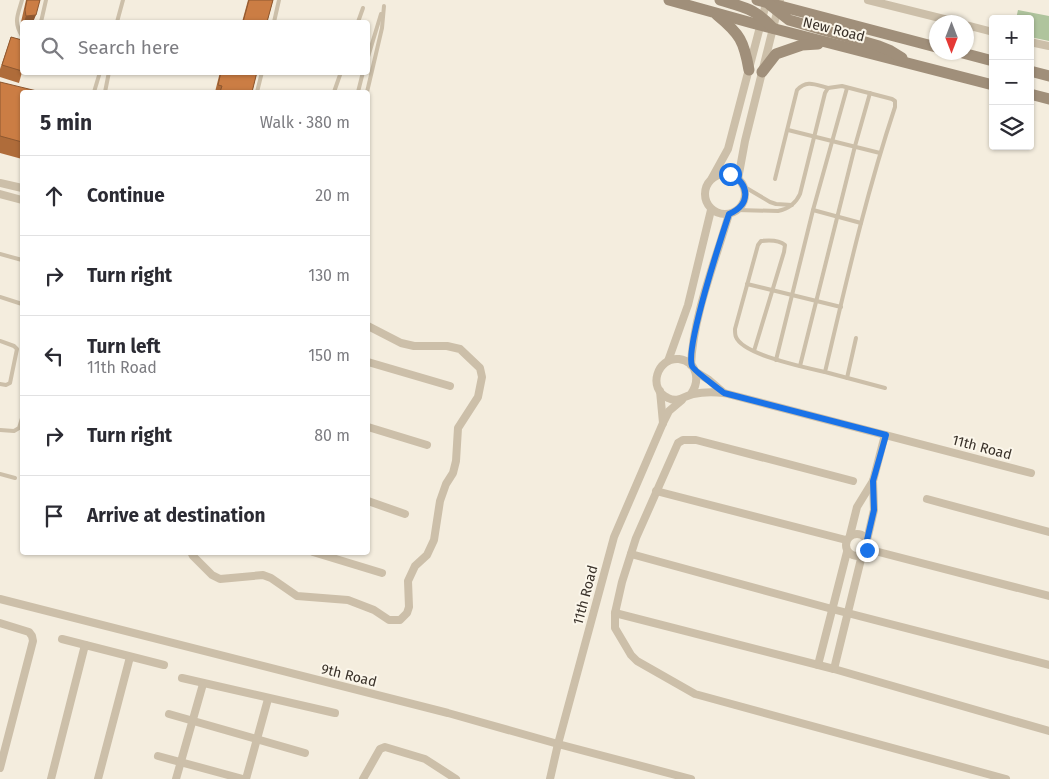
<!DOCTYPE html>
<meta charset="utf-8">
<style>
:root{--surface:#fff;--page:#f2f2f3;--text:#2b2b33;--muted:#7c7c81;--line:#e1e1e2}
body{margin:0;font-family:"Fira Sans",sans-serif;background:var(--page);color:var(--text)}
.controls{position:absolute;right:15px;top:15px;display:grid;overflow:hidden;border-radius:5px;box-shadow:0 1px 4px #0004}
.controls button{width:45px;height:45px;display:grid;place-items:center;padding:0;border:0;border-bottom:1px solid var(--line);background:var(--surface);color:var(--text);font:25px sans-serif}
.compass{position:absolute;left:929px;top:15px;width:45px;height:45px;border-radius:50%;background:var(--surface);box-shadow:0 1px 4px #0004;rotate:180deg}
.stop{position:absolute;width:15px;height:15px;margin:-11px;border:4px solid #1a73e8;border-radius:50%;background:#fff}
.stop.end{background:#1a73e8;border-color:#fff;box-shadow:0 1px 5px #0008}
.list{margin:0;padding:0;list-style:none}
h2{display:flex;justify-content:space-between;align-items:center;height:65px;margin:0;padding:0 20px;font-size:21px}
h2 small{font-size:16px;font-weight:400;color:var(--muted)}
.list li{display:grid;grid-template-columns:32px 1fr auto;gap:15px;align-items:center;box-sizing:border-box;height:80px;padding:0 20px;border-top:1px solid var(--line)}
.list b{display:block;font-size:19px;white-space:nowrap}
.list p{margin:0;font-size:16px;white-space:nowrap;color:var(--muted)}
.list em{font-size:16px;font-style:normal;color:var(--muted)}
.icon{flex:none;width:28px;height:28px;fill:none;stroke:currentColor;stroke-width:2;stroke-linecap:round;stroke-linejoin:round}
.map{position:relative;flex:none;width:1049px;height:779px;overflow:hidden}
.search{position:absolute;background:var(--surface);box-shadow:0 1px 4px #0004;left:20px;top:20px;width:350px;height:55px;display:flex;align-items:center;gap:12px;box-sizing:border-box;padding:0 18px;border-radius:5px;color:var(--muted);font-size:19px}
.panel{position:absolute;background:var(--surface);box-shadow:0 1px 4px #0004;left:20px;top:90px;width:350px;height:465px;border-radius:5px}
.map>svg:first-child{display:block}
.green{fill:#afc49d}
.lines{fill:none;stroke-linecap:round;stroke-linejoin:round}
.lane{stroke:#ccbfa9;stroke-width:4}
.street{stroke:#ccbfa9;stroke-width:8}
.secondary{stroke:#a08f7a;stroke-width:11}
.wall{fill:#af6c3a}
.shaded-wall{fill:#8e5830}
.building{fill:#cb7d44;stroke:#8e5830}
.route{stroke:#1a73e8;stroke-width:6}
.labels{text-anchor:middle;stroke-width:4;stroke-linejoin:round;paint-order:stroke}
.street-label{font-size:14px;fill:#393129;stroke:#fbf6ea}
</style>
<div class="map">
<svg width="1049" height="779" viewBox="0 0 1049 779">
<rect width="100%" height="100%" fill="#f4edde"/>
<polygon class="green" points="1018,10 1049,16 1049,41 1030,37 1030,19 1016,19"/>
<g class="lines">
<g class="lane">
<polyline points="41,22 46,0"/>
<polyline points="117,22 123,0"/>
<polyline points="274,22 279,0"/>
<polyline points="358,22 363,8"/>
<path d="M 22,36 C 13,21 18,15 22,0"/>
<polyline points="368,57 381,14"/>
<polyline points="94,92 100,72"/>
<polyline points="105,92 109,72"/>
<polyline points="257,92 262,72"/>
<polyline points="334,92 341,72"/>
<polyline points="358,92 363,72"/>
<polyline points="367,92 382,28 384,6"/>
<polyline points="788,130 880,153"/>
<path d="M 775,179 L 797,90 C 807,79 816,85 828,88"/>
<polyline points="743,186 770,202 776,204 792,205"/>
<path d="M 737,210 L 778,211 C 788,209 796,203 800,194 L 825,93 L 828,88 L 842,86 L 892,99 L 895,101 L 895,107 C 866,194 846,283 825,372 L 885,388"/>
<polyline points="813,210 861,223"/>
<polyline points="0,254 22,260"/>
<polyline points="747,284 841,307"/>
<polyline points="0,297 22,304"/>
<polyline points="0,341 14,346 17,349 10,383 6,385 0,384"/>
<path d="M 754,351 L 784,252 L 785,245 C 779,240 769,240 761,241 L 758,245 L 735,329 C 735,331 735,335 736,337 C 743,355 807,368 825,372"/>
<polyline points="776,360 813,210 847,88"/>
<polyline points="800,366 855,146 870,93"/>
<polyline points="847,378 856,338"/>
<polyline points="0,430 14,431 19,428 22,418"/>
<polyline points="0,474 15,478"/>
</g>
<g class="street">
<polyline points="868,0 956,22"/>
<polyline points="966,25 993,32"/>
<polyline points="1030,42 1049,46"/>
<circle cx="725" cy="194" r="20"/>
<polyline points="712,178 728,149 767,0"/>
<polyline points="738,179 745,141 780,0"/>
<polyline points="0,183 22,188"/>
<polyline points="0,194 22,200"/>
<polyline points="668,361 688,305 711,210"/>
<polyline points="368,362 450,386"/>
<path d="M 691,365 C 693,316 715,262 729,214"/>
<polyline points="696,372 709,380 724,393"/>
<polyline points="660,391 663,423"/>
<path d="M 691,394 C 700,381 698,362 679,359 C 657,357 647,389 668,398 C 678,403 684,396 693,394 C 703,392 714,392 724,393 L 1031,473"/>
<polyline points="368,427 427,445"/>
<polyline points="853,481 696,440 683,440 678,443 636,538 622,582 615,613 615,628 631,655 637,661 695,694 1006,779"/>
<polyline points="656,491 846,540"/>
<polyline points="927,499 1049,532"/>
<polyline points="368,501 405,514"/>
<circle cx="857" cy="545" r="11"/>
<polyline points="850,535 857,507 873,481 885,435"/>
<polyline points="867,540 874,510 873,481"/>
<polyline points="867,549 1049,596"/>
<polyline points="191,552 193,556 212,575 220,579 263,575 271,578 297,596 348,600 374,610 389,620 400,620 407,613 409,607 408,581 415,566 427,555 434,540 440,501 446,484 453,473 456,461 458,428 478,397 482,377 480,368 460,349 447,346 414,346 401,343 368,326"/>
<polyline points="313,552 382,573"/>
<polyline points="631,554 832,609 1049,665"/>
<polyline points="0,599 448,713 558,744 691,779"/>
<polyline points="615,613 834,669 1049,731"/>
<polyline points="0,623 29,632 32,636 33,641 0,768"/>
<polyline points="62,639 164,665"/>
<polyline points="818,665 847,552"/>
<polyline points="834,669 862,555"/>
<polyline points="182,678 335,713"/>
<polyline points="169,714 305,753"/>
<polyline points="158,756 243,779"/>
<polyline points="51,779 85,645"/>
<polyline points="98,779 130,657"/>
<polyline points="176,779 203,684"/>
<polyline points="246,779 268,699"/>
<polyline points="363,779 380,749 385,747 425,759 456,779"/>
<polyline points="550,779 558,744 614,537 663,423 669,411 682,400"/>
</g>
<g class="secondary">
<polyline points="669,0 752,23 993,85"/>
<path d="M 720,0 C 746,8 754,8 773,28"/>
<polyline points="757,0 936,47"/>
<polyline points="770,5 789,20 879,46 889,50 902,58"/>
<path d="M 717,15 C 740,34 744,41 749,70"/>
<polyline points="959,52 993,61"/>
<polyline points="1030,71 1049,76"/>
<polyline points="762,72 776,54 802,45 818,44"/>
<polyline points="1030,94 1049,99"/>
</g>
</g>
<g class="wall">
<polygon points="26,0 40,0 33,22 22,22 22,27 21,22"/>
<polygon points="248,0 273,0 267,22 268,22 242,22"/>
<polygon points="11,37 22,40 22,72 19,83 0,77 0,69"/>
<polygon points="220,72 257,72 252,92 215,92"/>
<polygon points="0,82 22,92 22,159 0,153"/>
</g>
<polygon class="shaded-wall" points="36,15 33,22 24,22 26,16"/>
<g class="building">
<polygon points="27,0 40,0 36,15 26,16 25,10"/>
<polygon points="249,0 273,0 267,22 268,22 243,22"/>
<polygon points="11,37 22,40 22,71 2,65"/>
<polygon points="221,72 257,72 252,92 220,92 222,86 218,85"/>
<polygon points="0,82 41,92 22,92 22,142 0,136"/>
</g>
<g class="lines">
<path class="route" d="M 730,174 C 751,185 750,205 729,214 C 721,238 685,348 692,366 C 694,371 718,388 724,393 L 886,435 L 873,481 L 874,510 L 867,540 L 867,550"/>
</g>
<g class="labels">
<g class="street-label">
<text transform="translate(834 29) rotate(14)" y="5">New Road</text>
<text transform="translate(982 447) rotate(15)" y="5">11th Road</text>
<text transform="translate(585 595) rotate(-75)" y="5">11th Road</text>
<text transform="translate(349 675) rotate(14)" y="5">9th Road</text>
</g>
</g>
</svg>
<div class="controls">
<button>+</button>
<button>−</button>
<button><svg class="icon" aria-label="layers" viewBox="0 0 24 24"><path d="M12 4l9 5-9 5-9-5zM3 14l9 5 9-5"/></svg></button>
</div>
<svg class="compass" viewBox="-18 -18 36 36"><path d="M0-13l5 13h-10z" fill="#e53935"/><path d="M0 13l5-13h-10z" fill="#7c7c81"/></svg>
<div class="stop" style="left:730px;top:174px"></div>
<div class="stop end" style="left:867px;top:550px"></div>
<div class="search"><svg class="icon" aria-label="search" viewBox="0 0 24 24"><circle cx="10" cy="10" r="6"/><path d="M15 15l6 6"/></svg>Search here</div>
<section class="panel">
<h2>5 min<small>Walk · 380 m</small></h2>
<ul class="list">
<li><svg class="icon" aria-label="ahead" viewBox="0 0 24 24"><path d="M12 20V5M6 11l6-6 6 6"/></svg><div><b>Continue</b></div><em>20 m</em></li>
<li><svg class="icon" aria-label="right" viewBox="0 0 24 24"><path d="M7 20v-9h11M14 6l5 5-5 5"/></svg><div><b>Turn right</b></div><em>130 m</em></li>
<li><svg class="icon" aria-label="left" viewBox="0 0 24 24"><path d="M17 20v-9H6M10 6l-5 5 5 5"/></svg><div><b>Turn left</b><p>11th Road</p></div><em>150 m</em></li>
<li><svg class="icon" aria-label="right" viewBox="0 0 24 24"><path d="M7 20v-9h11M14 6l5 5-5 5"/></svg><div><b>Turn right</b></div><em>80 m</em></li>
<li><svg class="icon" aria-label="arrive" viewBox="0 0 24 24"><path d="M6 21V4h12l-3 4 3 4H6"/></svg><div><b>Arrive at destination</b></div></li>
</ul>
</section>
</div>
